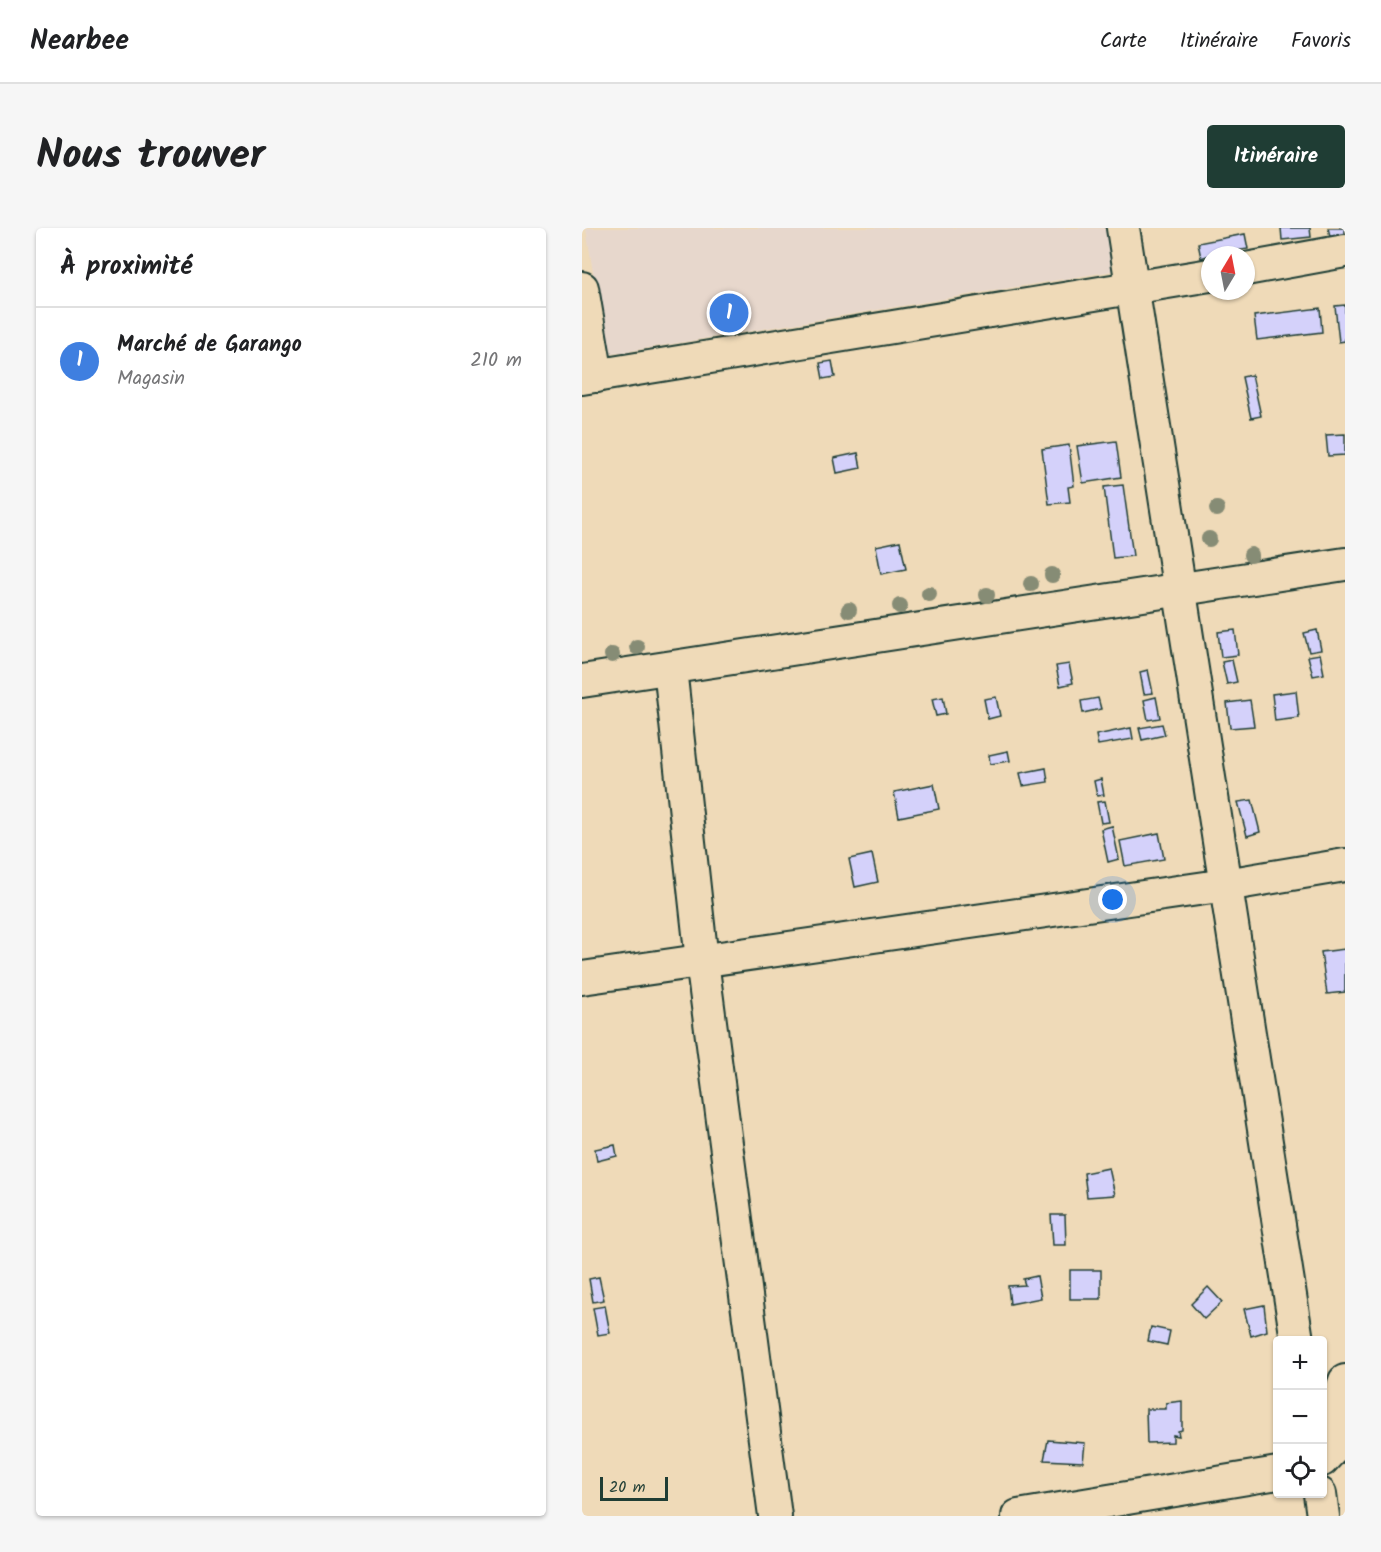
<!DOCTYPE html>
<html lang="fr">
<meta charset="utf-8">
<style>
:root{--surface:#fff;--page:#f6f6f6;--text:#202124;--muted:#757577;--line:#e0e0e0;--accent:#1f3d34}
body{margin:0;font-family:Kalam,sans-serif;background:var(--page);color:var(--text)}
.controls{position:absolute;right:18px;bottom:18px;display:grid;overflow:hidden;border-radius:6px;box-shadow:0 2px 4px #0004}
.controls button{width:54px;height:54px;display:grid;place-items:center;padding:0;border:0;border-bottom:2px solid var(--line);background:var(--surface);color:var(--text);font:30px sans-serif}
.compass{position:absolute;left:619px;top:18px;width:54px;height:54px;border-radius:50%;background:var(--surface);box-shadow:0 2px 4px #0004;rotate:10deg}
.scale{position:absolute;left:18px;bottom:15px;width:68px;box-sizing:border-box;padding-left:6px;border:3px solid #1f3d34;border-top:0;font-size:16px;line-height:21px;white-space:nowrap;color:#1f3d34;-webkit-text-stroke:4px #efdab8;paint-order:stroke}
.you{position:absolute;left:531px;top:672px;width:21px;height:21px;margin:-15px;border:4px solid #fff;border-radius:50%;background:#1a73e8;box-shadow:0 0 0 9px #1a73e833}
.badge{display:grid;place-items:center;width:39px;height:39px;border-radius:50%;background:var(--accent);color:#fff;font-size:20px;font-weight:700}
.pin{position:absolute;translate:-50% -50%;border:3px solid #fff;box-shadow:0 2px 6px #0006}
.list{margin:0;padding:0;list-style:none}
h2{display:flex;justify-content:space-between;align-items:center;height:78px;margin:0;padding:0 24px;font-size:26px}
h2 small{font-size:20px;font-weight:400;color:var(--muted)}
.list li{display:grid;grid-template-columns:39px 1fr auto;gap:18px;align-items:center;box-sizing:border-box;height:108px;padding:0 24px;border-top:2px solid var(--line)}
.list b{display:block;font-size:22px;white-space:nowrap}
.list p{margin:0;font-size:20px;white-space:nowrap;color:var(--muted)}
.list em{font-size:20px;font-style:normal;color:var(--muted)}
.icon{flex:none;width:33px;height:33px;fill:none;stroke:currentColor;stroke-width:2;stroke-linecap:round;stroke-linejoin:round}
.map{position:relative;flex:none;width:763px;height:1288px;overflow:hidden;border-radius:6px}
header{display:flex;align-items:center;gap:36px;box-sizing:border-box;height:84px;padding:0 30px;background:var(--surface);border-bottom:2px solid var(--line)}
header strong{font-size:28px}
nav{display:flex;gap:33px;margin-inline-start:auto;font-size:21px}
.intro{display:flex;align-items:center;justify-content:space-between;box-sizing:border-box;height:144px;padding:0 36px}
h1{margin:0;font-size:42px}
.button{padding:15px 27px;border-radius:6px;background:var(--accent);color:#fff;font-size:21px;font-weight:700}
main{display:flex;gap:36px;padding:0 36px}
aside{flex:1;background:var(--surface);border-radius:6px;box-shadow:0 2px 4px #0004}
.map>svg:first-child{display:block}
.built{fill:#e7d7cc}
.building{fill:#d4d1fa;stroke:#1f3d34;stroke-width:1.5}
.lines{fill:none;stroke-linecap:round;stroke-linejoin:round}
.minor-casing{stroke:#1f3d34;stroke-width:36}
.minor{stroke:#efdab8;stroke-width:32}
.tree{fill:#868c75}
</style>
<header>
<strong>Nearbee</strong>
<nav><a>Carte</a><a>Itinéraire</a><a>Favoris</a></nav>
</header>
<div class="intro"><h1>Nous trouver</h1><a class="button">Itinéraire</a></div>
<main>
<aside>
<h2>À proximité<small></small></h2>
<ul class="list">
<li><span class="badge" style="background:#3f7fe0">1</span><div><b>Marché de Garango</b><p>Magasin</p></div><em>210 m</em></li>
</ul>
</aside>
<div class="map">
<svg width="763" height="1288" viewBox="0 0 763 1288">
<rect width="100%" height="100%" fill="#efdab8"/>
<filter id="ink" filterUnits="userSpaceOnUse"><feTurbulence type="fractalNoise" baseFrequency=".0167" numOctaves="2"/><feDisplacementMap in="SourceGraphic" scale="12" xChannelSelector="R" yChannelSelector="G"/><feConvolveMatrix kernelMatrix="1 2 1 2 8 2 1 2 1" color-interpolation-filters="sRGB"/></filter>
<g filter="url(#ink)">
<polygon class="built" points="4,0 525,0 531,43 24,127"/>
<g class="building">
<polygon points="699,0 728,0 729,9 700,12"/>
<polygon points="746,0 763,0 763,11 749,12"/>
<polygon points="663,6 666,21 628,27 619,30 616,15"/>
<polygon points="763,77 763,113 757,114 753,78"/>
<polygon points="738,80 740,104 675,112 672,88"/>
<polygon points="250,133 253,149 241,151 238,135"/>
<polygon points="670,147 679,188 669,190 660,149"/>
<polygon points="763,206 763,227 746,228 744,207"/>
<polygon points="534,213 539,249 501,255 495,218"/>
<polygon points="487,217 492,258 486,259 488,274 467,276 460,221"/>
<polygon points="276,225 279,240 255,245 252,230"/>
<polygon points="541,257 551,328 531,330 522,259"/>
<polygon points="318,313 324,341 299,346 294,318"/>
<polygon points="653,402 656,427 639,429 636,404"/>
<polygon points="735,402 739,422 727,424 722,405"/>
<polygon points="738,426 742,446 731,448 726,428"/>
<polygon points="650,432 655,454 645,456 640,434"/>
<polygon points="487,436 491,455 478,458 474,438"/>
<polygon points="566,442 571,465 562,466 558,444"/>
<polygon points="714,463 717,490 693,493 690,466"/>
<polygon points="361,469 364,486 354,488 350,471"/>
<polygon points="414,469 418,488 406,491 402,471"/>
<polygon points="574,469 578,490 566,492 562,472"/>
<polygon points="516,470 519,481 501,485 499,473"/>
<polygon points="668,472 672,498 648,500 645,475"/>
<polygon points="580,496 583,507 560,512 557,500"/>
<polygon points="549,500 551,511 516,517 514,507"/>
<polygon points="426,523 428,533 408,536 407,527"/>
<polygon points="464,540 466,554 441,558 438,545"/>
<polygon points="519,551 522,567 515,568 512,553"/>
<polygon points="352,556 357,581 317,589 312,564"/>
<polygon points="670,572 678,604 665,608 656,574"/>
<polygon points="523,573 527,594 519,595 515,574"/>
<polygon points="530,598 537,631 526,634 519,601"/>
<polygon points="577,605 582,631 543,638 538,613"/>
<polygon points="290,626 296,654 273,659 267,631"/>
<polygon points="763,721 763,764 745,766 739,724"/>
<polygon points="33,917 35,928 15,933 13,921"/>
<polygon points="527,940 533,967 505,969 502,945"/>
<polygon points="469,987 483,987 484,1017 471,1017"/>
<rect x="488" y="1042" width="31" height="29"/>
<polygon points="455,1048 459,1070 428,1076 426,1058 443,1057 441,1051"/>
<polygon points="17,1049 22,1072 11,1074 7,1051"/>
<polygon points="626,1059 640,1074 622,1091 609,1076"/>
<polygon points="682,1077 685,1103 669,1108 662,1081"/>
<polygon points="23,1078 28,1105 16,1107 11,1080"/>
<polygon points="569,1099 588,1103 585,1117 566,1113"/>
<polygon points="600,1173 600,1202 596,1203 597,1208 591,1207 591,1214 565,1215 564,1181 584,1181 584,1175"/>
<polygon points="466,1212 503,1215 501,1234 462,1232"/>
</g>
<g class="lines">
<defs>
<g id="minor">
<polyline points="541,0 715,1112"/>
<polyline points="664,41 763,23"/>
<polyline points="0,60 15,148"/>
<polyline points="0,150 628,47"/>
<polyline points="88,440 120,733 193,1288"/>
<polyline points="0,453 763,336"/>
<polyline points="0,750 644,657 763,637"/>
<polyline points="740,1232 753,1218 755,1175 763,1153"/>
<polyline points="738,1266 741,1288"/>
<polyline points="436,1288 696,1245"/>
</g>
</defs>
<use href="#minor" class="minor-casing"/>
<use href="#minor" class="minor"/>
</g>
<g class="tree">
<circle cx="635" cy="281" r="8"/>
<circle cx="627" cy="311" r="8"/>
<circle cx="669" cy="327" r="8"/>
<circle cx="470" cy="347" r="8"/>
<circle cx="449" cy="356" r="8"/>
<circle cx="347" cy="366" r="8"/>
<circle cx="405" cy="367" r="8"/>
<circle cx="318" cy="378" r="8"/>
<circle cx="267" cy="382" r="8"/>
<circle cx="55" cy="419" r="8"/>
<circle cx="30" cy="427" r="8"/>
</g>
</g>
</svg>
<div class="controls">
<button>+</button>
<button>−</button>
<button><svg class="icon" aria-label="locate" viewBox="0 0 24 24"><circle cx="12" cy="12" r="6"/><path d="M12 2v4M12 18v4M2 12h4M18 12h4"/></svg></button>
</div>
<svg class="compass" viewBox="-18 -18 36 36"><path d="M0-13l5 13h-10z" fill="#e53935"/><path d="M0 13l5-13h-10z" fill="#757577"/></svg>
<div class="scale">20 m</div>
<div class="you"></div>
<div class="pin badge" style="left:147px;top:85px;background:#3f7fe0">1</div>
</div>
</main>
